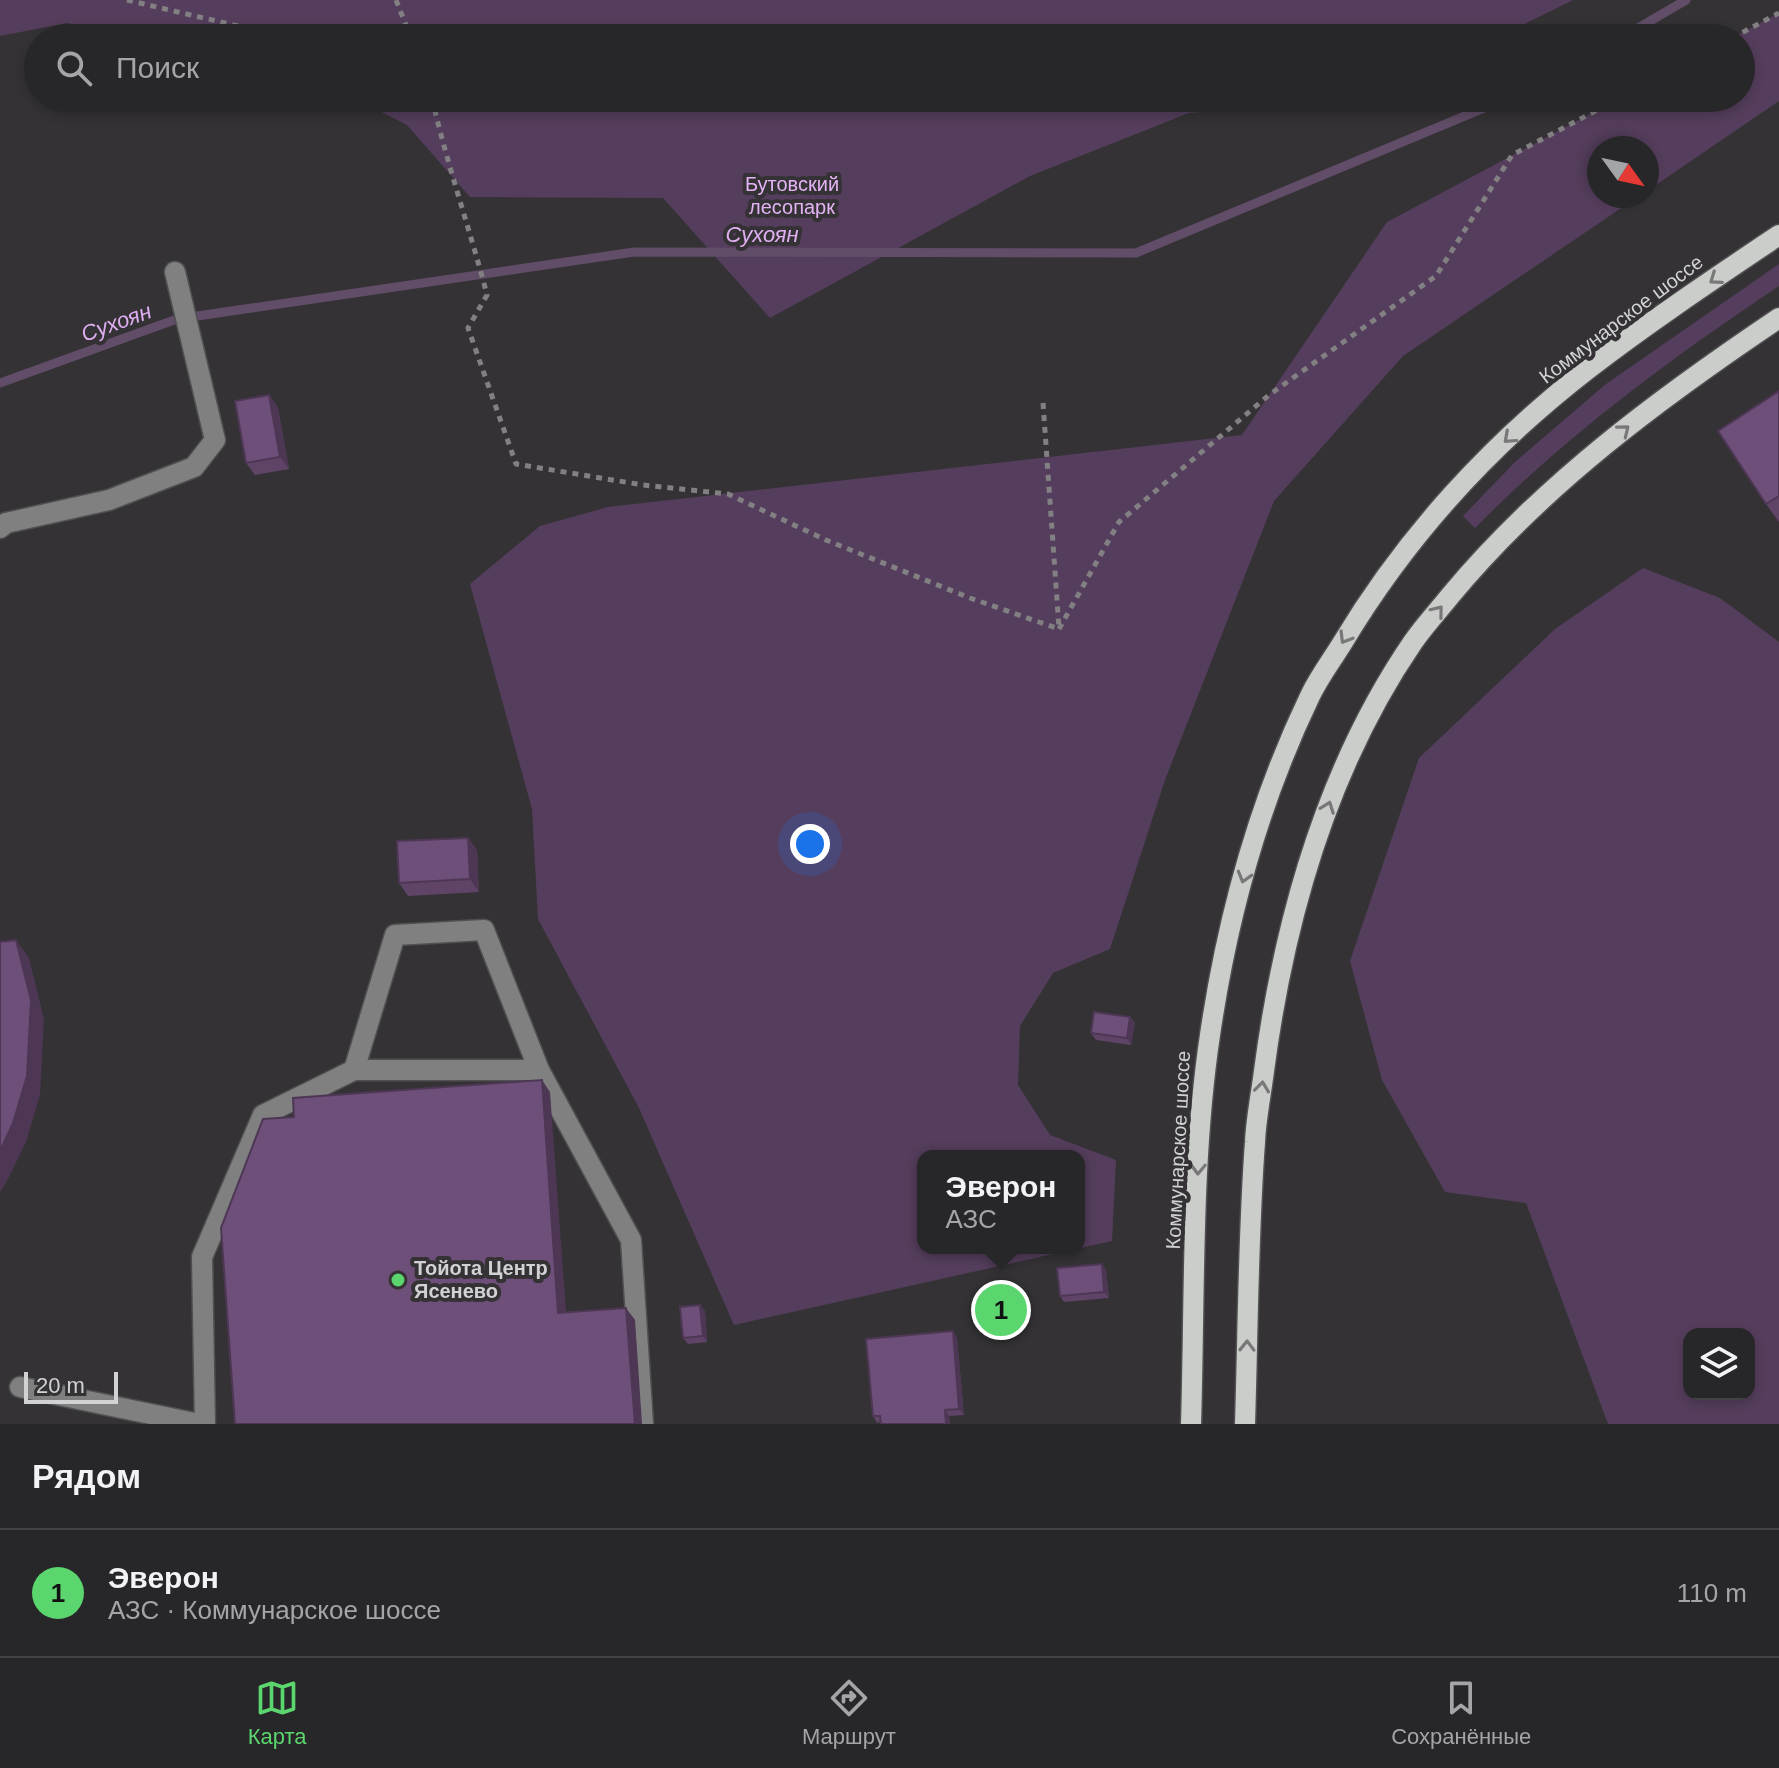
<!DOCTYPE html>
<html lang="ru">
<meta charset="utf-8">
<style>
:root{--surface:#272628;--page:#2f2e30;--text:#f1f3f6;--muted:#a4a5a8;--line:#434345;--accent:#5bd56e}
body{margin:0;font-family:Arial,sans-serif;background:var(--page);color:var(--text)}
.controls{position:absolute;right:24px;bottom:24px;display:grid;overflow:hidden;border-radius:16px;box-shadow:0 4px 12px #0003}
.controls button{width:72px;height:72px;display:grid;place-items:center;padding:0;border:0;border-bottom:2px solid var(--line);background:var(--surface);color:var(--text);font:40px sans-serif}
.compass{position:absolute;left:1587px;top:136px;width:72px;height:72px;border-radius:50%;background:var(--surface);box-shadow:0 4px 12px #0003;rotate:123deg}
.scale{position:absolute;left:24px;bottom:20px;width:94px;box-sizing:border-box;padding-left:8px;border:4px solid #d2d1d3;border-top:0;font-size:22px;line-height:28px;white-space:nowrap;color:#d2d1d3;-webkit-text-stroke:6px #343235;paint-order:stroke}
.you{position:absolute;left:810px;top:844px;width:28px;height:28px;margin:-20px;border:6px solid #fff;border-radius:50%;background:#1a73e8;box-shadow:0 0 0 12px #1a73e833}
.badge{display:grid;place-items:center;width:52px;height:52px;border-radius:50%;background:var(--accent);color:#111;font-size:26px;font-weight:700}
.pin{position:absolute;translate:-50% -50%;border:4px solid #fff;box-shadow:0 2px 8px #0006}
.popup{position:absolute;left:917px;top:1150px;width:168px;height:104px;box-sizing:border-box;display:grid;place-content:center;border-radius:16px;background:var(--surface);filter:drop-shadow(0 2px 6px #0005);font-size:26px;white-space:nowrap;color:var(--muted)}
.popup b{font-size:30px;color:var(--text)}
.popup::after{content:'';position:absolute;left:50%;top:100%;margin-left:-16px;border:16px solid transparent;border-top-color:var(--surface)}
.list{margin:0;padding:0;list-style:none}
h2{display:flex;justify-content:space-between;align-items:center;height:104px;margin:0;padding:0 32px;font-size:34px}
h2 small{font-size:26px;font-weight:400;color:var(--muted)}
.list li{display:grid;grid-template-columns:52px 1fr auto;gap:24px;align-items:center;box-sizing:border-box;height:128px;padding:0 32px;border-top:2px solid var(--line)}
.list b{display:block;font-size:30px;white-space:nowrap}
.list p{margin:0;font-size:26px;white-space:nowrap;color:var(--muted)}
.list em{font-size:26px;font-style:normal;color:var(--muted)}
.icon{flex:none;width:44px;height:44px;fill:none;stroke:currentColor;stroke-width:2;stroke-linecap:round;stroke-linejoin:round}
.map{position:relative;flex:none;width:1779px;height:1424px;overflow:hidden}
.search{position:absolute;background:var(--surface);box-shadow:0 4px 12px #0003;left:24px;right:24px;top:24px;height:88px;display:flex;align-items:center;gap:20px;box-sizing:border-box;padding:0 28px;border-radius:44px;color:var(--muted);font-size:30px}
.sheet{height:232px;background:var(--surface)}
nav{display:flex;justify-content:space-around;align-items:center;box-sizing:border-box;height:112px;border-top:2px solid var(--line);background:var(--surface);font-size:22px;color:var(--muted)}
nav a{display:grid;justify-items:center;gap:4px}
nav .on{color:var(--accent)}
.map>svg:first-child{display:block}
.green{fill:#553e5d;fill-rule:evenodd}
.lines{fill:none;stroke-linecap:round;stroke-linejoin:round}
.stream{stroke:#614d67;stroke-width:9}
.minor-casing{stroke:#504f51;stroke-width:23}
.major-casing{stroke:#504f51;stroke-width:23}
.path{stroke:#828083;stroke-width:5;stroke-dasharray:6 6;stroke-linecap:butt}
.minor{stroke:#7f807f;stroke-width:20}
.major{stroke:#cacdca;stroke-width:20}
.wall{fill:#5f4468}
.shaded-wall{fill:#4d3755}
.building{fill:#6e4f79;stroke:#4d3755;stroke-width:2}
.oneway{stroke:#787878}
.poi-dot{fill:#5bd56e;stroke:#343235;stroke-width:3}
.labels{text-anchor:middle;stroke-width:8;stroke-linejoin:round;paint-order:stroke}
.park-label{font-size:20px;fill:#e4b3f4;stroke:#343235}
.street-label{font-size:20px;fill:#d2d1d3;stroke:#343235}
.poi-label{font-size:20px;font-weight:bold;fill:#d2d1d3;stroke:#343235;text-anchor:start}
.water-label{font-size:22px;font-style:italic;fill:#e0aff1;stroke:#343235}
</style>
<div class="map">
<svg width="1779" height="1424" viewBox="0 0 1779 1424">
<rect width="100%" height="100%" fill="#343235"/>
<g class="green">
<polygon points="0,0 1573,0 1496,38 139,38 67,23 0,36"/>
<path d="M 1779,13 L 1779,101 L 1647,191 L 1647,148 L 1599,148 L 1599,196 L 1639,196 L 1403,356 L 1274,501 L 1165,780 L 1110,949 L 1053,973 L 1020,1026 L 1018,1085 L 1050,1135 L 1116,1160 L 1112,1241 L 734,1325 L 639,1108 L 538,919 L 532,809 L 470,584 L 540,526 L 608,507 L 1242,435 L 1387,222 L 1620,98 L 1741,98 L 1741,38 L 1732,38 ZM 1079,1156 L 1079,1248 L 923,1248 L 923,1156 Z"/>
<polygon points="354,98 1368,98 1189,113 1030,176 770,318 663,198 470,197 407,125"/>
<path d="M 1779,264 L 1779,286 C 1670,359 1567,435 1475,528 L 1463,516 L 1515,462 L 1606,384 Z"/>
<path d="M 1643,568 L 1720,598 L 1779,642 L 1779,1424 L 1608,1424 L 1526,1203 L 1445,1192 L 1382,1080 L 1350,961 L 1419,758 L 1555,629 ZM 1749,1334 L 1749,1394 L 1689,1394 L 1689,1334 Z"/>
</g>
<g class="lines">
<g class="stream">
<polyline points="1621,38 1686,0"/>
<polyline points="0,383 177,319 634,252 1136,253 1508,98"/>
</g>
<defs>
<g id="minor">
<polyline points="0,528 6,523 109,500 194,467 215,440 175,272"/>
<polyline points="354,1070 395,935 484,930 539,1070"/>
<polyline points="20,1387 199,1424"/>
<polyline points="205,1424 202,1257 263,1115 354,1070 539,1070 631,1240 643,1424"/>
</g>
<g id="major">
<path d="M 1191,1424 C 1195,1296 1191,1161 1210,1035 C 1227,919 1259,802 1310,696 C 1319,677 1332,660 1343,642 C 1406,537 1491,444 1588,369 C 1649,322 1715,278 1779,235"/>
<path d="M 1245,1424 C 1248,1330 1248,1236 1255,1142 C 1256,1119 1261,1095 1264,1071 C 1284,920 1326,769 1413,642 C 1424,626 1438,611 1450,596 C 1542,485 1660,398 1779,318"/>
</g>
</defs>
<use href="#minor" class="minor-casing"/>
<use href="#major" class="major-casing"/>
<g class="path">
<polyline points="127,0 289,38"/>
<polyline points="396,0 411,38"/>
<polyline points="1732,38 1779,13"/>
<path d="M 432,98 C 447,165 470,229 487,295 L 468,328 L 516,464 L 643,485 L 728,494 L 826,540 L 970,598 L 1059,629"/>
<polyline points="1043,403 1059,628"/>
<polyline points="1059,629 1119,522 1269,395 1436,276 1512,155 1620,98"/>
</g>
<use href="#minor" class="minor"/>
<use href="#major" class="major"/>
</g>
<g class="wall">
<polygon points="1779,391 1779,522 1766,504"/>
<polygon points="269,395 278,408 289,469 255,475 246,463"/>
<polygon points="468,838 477,850 479,892 408,896 399,883"/>
<polygon points="1130,1017 1135,1023 1131,1045 1096,1040 1091,1033"/>
<polygon points="1102,1264 1106,1271 1109,1298 1064,1302 1060,1296"/>
<polygon points="700,1305 705,1311 707,1342 688,1344 683,1338"/>
<polygon points="957,1338 964,1415 949,1416 950,1424 881,1424 880,1422 877,1423 873,1416"/>
</g>
<g class="shaded-wall">
<polygon points="269,395 278,408 289,469 280,457"/>
<polygon points="468,838 477,850 479,892 470,879"/>
<polygon points="16,940 29,958 44,1019 40,1095 26,1142 6,1183 0,1192 0,1151"/>
<polygon points="1130,1017 1135,1023 1131,1045 1127,1038"/>
<polygon points="542,1080 550,1092 567,1325 558,1313"/>
<polygon points="1102,1264 1106,1271 1109,1298 1104,1292"/>
<polygon points="700,1305 705,1311 707,1342 703,1336"/>
<polygon points="626,1308 635,1320 642,1424 635,1424"/>
<polygon points="953,1331 957,1338 964,1415 959,1409"/>
<polygon points="945,1410 949,1416 950,1424 946,1424"/>
</g>
<g class="building">
<polygon points="1779,391 1779,496 1766,504 1718,431"/>
<polygon points="269,395 280,457 246,463 235,401"/>
<polygon points="468,838 470,879 399,883 397,841"/>
<polygon points="16,940 31,1000 27,1076 13,1123 0,1151 0,942"/>
<polygon points="1094,1012 1130,1017 1127,1038 1091,1033"/>
<polygon points="542,1080 558,1313 626,1308 635,1424 235,1424 221,1228 263,1119 294,1117 293,1098"/>
<polygon points="1102,1264 1104,1292 1060,1296 1057,1268"/>
<polygon points="700,1305 703,1336 683,1338 680,1307"/>
<polygon points="953,1331 959,1409 945,1410 946,1424 881,1424 880,1416 873,1416 866,1339"/>
</g>
<defs><path id="oneway-chevron" d="M-2-3.5L2.5 0L-2 3.5" fill="none" stroke-width="1.6" stroke-linecap="round" stroke-linejoin="round" transform="scale(2)"/></defs>
<g class="oneway">
<use href="#oneway-chevron" transform="translate(1715 279) rotate(145)"/>
<use href="#oneway-chevron" transform="translate(1624 430) rotate(-39)"/>
<use href="#oneway-chevron" transform="translate(1509 438) rotate(138)"/>
<use href="#oneway-chevron" transform="translate(1438 611) rotate(-51)"/>
<use href="#oneway-chevron" transform="translate(1345 638) rotate(121)"/>
<use href="#oneway-chevron" transform="translate(1328 807) rotate(-70)"/>
<use href="#oneway-chevron" transform="translate(1244 877) rotate(106)"/>
<use href="#oneway-chevron" transform="translate(1262 1087) rotate(-83)"/>
<use href="#oneway-chevron" transform="translate(1198 1169) rotate(92)"/>
<use href="#oneway-chevron" transform="translate(1247 1346) rotate(-89)"/>
</g>
<circle class="poi-dot" cx="398" cy="1280" r="8"/>
<g class="labels">
<g class="park-label">
<text x="792" y="191">Бутовский<tspan x="792" dy="23">лесопарк</tspan></text>
</g>
<g class="street-label">
<text transform="translate(1621 319) rotate(-37)" y="7">Коммунарское шоссе</text>
<text transform="translate(1178 1150) rotate(-87)" y="7">Коммунарское шоссе</text>
</g>
<g class="poi-label">
<text x="414" y="1275">Тойота Центр<tspan x="414" dy="23">Ясенево</tspan></text>
</g>
<g class="water-label">
<text x="762" y="242">Сухоян</text>
<text transform="translate(116 322) rotate(-20)" y="8">Сухоян</text>
</g>
</g>
</svg>
<div class="controls">
<button><svg class="icon" aria-label="layers" viewBox="0 0 24 24"><path d="M12 4l9 5-9 5-9-5zM3 14l9 5 9-5"/></svg></button>
</div>
<svg class="compass" viewBox="-18 -18 36 36"><path d="M0-13l5 13h-10z" fill="#e53935"/><path d="M0 13l5-13h-10z" fill="#a4a5a8"/></svg>
<div class="scale">20 m</div>
<div class="you"></div>
<div class="pin badge" style="left:1001px;top:1310px">1</div>
<div class="popup"><b>Эверон</b>АЗС</div>
<div class="search"><svg class="icon" aria-label="search" viewBox="0 0 24 24"><circle cx="10" cy="10" r="6"/><path d="M15 15l6 6"/></svg>Поиск</div>
</div>
<section class="sheet">
<h2>Рядом<small></small></h2>
<ul class="list">
<li><span class="badge">1</span><div><b>Эверон</b><p>АЗС · Коммунарское шоссе</p></div><em>110 m</em></li>
</ul>
</section>
<nav>
<a class="on"><svg class="icon" aria-label="map" viewBox="0 0 24 24"><path d="M3 6l6-2 6 2 6-2v14l-6 2-6-2-6 2zM9 4v14M15 6v14"/></svg>Карта</a>
<a><svg class="icon" aria-label="directions" viewBox="0 0 24 24"><path d="M12 3l9 9-9 9-9-9zM9 14v-3h6M13 9l2 2-2 2"/></svg>Маршрут</a>
<a><svg class="icon" aria-label="saved" viewBox="0 0 24 24"><path d="M7 4h10v16l-5-4-5 4z"/></svg>Сохранённые</a>
</nav>
